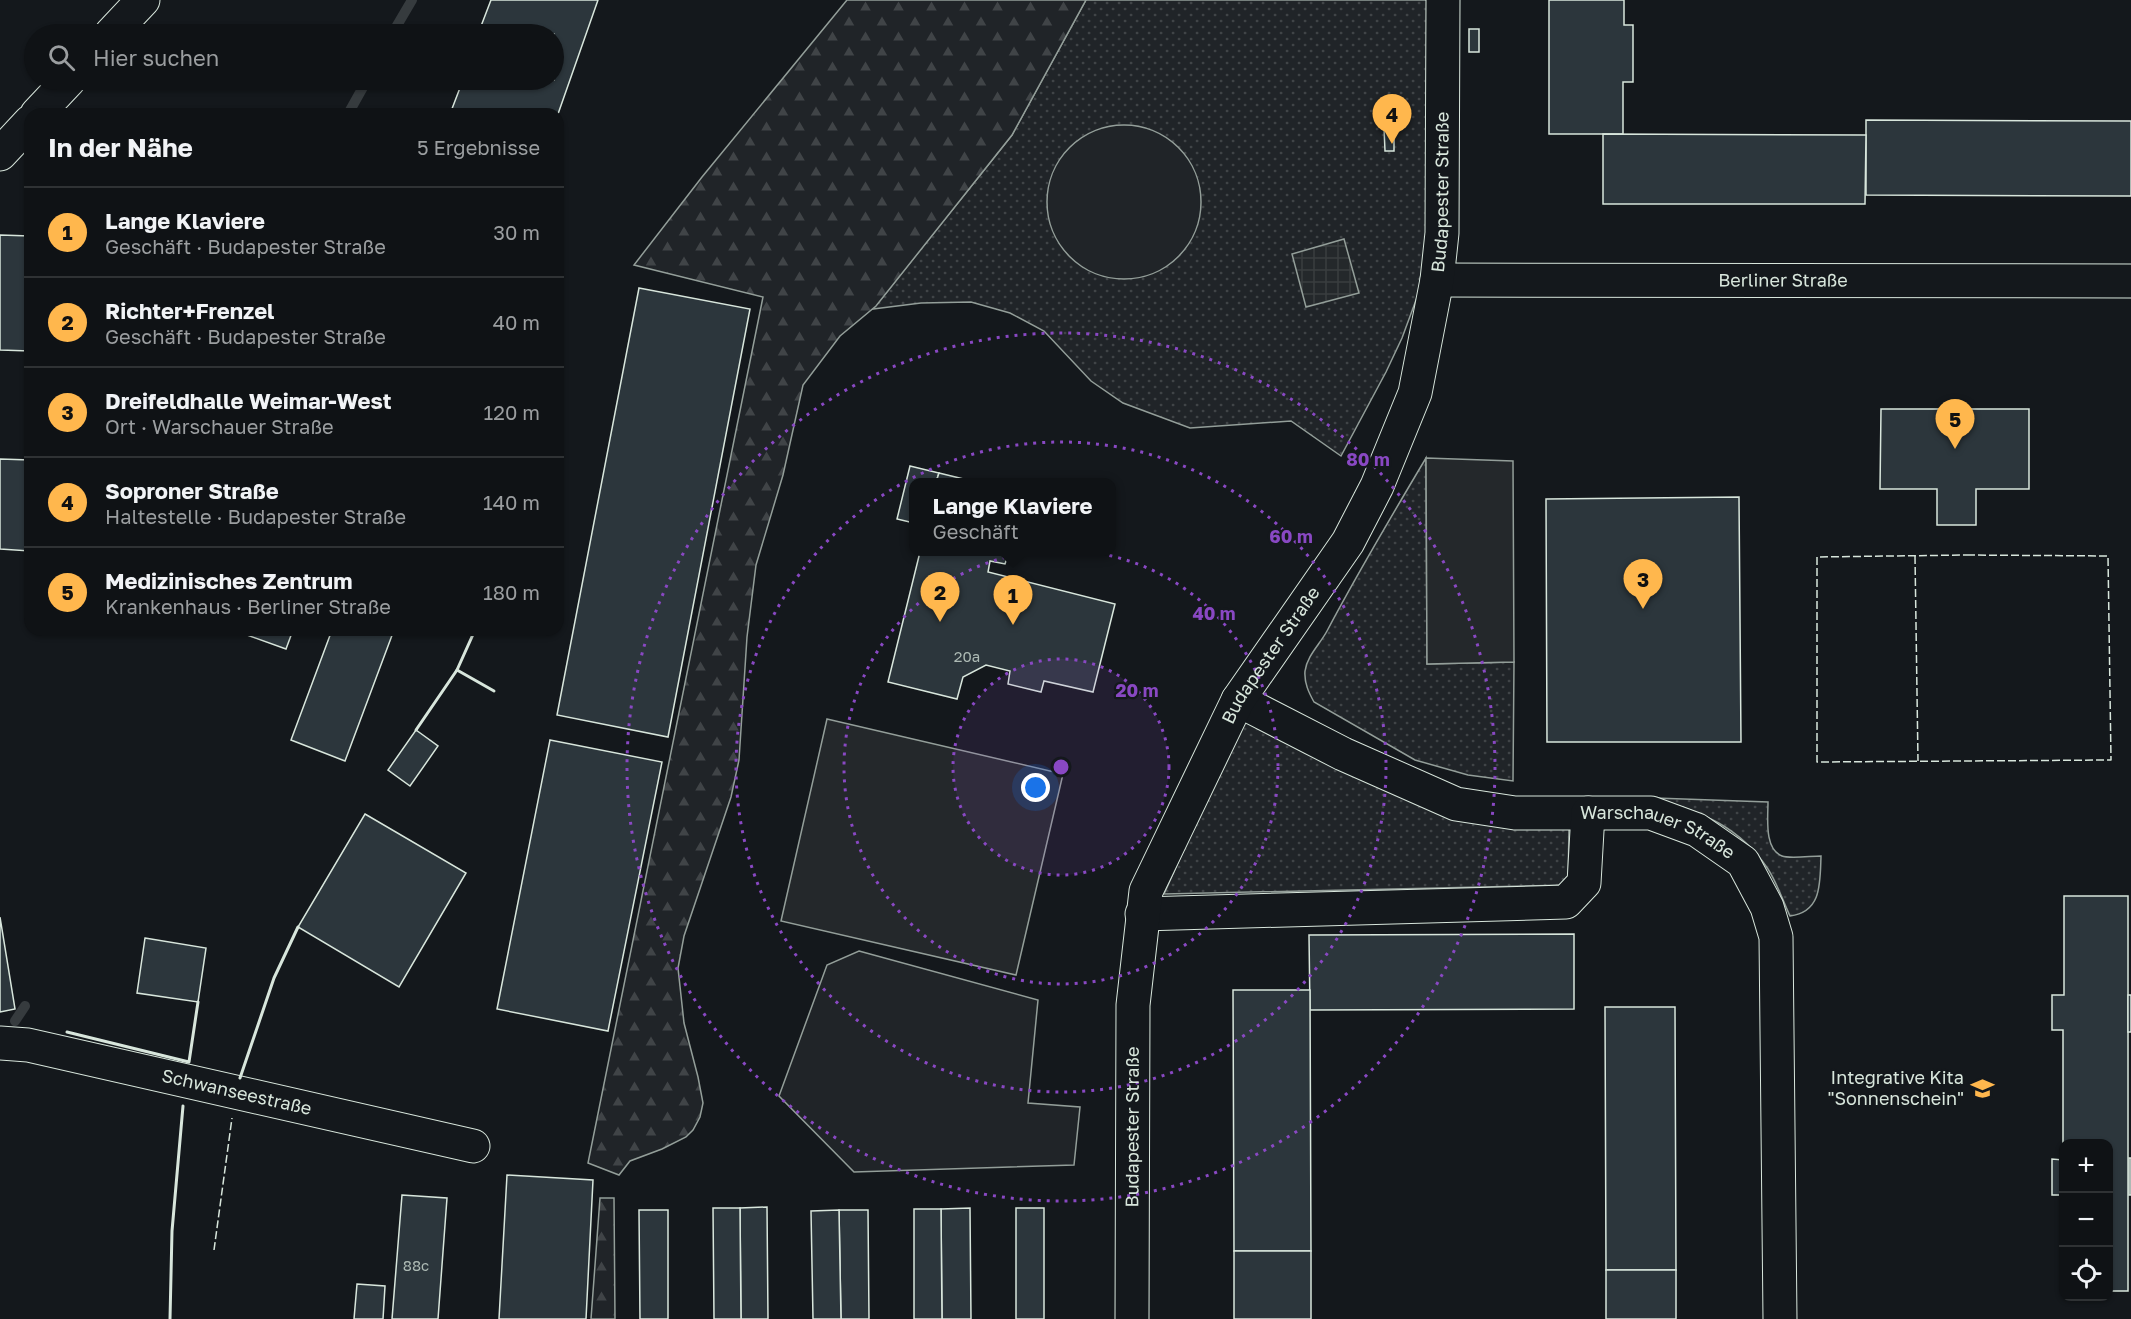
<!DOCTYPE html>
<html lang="de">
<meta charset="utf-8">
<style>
:root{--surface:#0f1215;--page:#1d2022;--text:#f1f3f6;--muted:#9b9ea0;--line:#2f3234;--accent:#ffb74d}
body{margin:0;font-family:"Golos Text",sans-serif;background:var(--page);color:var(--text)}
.controls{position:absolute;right:18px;bottom:18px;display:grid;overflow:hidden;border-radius:12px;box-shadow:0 2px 4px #0004}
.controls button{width:54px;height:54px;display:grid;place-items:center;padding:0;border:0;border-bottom:2px solid var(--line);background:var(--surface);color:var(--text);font:30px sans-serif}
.you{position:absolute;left:1036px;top:788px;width:21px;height:21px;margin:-15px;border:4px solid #fff;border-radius:50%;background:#1a73e8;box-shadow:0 0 0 9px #1a73e833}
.badge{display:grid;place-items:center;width:39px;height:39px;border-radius:50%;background:var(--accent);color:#111;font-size:20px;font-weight:700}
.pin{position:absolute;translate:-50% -50px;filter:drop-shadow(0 2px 3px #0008)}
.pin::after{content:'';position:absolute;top:32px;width:21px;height:18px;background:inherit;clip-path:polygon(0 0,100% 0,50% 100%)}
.popup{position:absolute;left:909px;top:478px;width:207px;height:78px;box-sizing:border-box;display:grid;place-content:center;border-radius:12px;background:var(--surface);filter:drop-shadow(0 2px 4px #0005);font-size:20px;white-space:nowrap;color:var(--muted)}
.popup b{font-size:22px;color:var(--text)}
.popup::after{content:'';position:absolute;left:50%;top:100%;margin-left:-12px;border:12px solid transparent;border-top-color:var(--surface)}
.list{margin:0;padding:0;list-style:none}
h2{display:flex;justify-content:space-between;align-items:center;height:78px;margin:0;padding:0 24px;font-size:26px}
h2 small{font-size:20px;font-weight:400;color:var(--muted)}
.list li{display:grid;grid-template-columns:39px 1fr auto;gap:18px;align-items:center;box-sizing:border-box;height:90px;padding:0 24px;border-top:2px solid var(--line)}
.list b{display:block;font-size:22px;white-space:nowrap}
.list p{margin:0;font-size:20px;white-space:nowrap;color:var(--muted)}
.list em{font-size:20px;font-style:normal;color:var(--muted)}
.icon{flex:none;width:33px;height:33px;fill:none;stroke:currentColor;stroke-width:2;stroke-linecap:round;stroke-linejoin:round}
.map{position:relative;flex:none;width:2131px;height:1319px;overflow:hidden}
.search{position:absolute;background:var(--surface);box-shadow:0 2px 4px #0004;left:24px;top:24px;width:540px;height:66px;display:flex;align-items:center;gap:15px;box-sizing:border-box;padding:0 21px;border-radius:33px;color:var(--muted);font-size:22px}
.panel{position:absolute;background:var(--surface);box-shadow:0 2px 4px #0004;left:24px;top:108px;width:540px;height:528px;border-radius:18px}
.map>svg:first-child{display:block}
.grass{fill:url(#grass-dots);stroke:#939e99;stroke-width:1.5}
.forest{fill:url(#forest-firs);stroke:#939e99;stroke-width:1.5}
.garden{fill:#202428;stroke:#939e99;stroke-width:1.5}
.parking{fill:#24282b;stroke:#939e99;stroke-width:1.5}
.plaza{fill:url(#plaza-grid);stroke:#939e99;stroke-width:1.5}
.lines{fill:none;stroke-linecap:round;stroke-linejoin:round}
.stream{stroke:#363b3e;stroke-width:10}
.building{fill:#2c363c;stroke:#d8e6dc;stroke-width:1.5}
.minor-casing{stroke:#d8e6dc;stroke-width:35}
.minor{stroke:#14181c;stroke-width:33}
.fence{stroke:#d8e6dc;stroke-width:1.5;stroke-dasharray:8 3;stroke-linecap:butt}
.wall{stroke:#d8e6dc;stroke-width:3}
.ring{fill:none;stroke:#8948c3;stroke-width:3;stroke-dasharray:3 6}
.labels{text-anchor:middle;stroke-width:4.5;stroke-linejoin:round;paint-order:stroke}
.number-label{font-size:15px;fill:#adbab4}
.street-label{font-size:18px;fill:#d8e6dc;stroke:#14181c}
.poi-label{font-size:18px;fill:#d8e6dc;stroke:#14181c;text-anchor:end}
.centre{fill:#8948c3;stroke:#14181c;stroke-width:3}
.ring-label{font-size:18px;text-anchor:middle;font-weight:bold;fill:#8948c3;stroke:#14181c;stroke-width:4.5;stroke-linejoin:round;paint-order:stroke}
</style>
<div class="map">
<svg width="2131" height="1319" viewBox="0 0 2131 1319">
<defs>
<pattern id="grass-dots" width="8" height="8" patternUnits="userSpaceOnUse" patternTransform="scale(1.5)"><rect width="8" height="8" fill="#202428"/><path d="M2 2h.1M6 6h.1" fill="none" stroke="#404447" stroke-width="1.8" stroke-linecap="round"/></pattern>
<pattern id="forest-firs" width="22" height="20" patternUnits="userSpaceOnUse" patternTransform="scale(1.5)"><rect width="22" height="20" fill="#202428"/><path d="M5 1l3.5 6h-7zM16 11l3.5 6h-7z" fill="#404447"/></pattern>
<pattern id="plaza-grid" width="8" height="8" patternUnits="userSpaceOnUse" patternTransform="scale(1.5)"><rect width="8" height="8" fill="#24282b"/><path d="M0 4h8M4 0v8" fill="none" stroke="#393d3f"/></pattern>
</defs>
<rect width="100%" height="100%" fill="#14181c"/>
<g class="grass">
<polygon points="1086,0 1427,0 1428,230 1419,292 1402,338 1386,372 1341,456 1291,421 1190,428 1123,403 1091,381 1044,331 1010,313 971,302 921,303 873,309 1012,135"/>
<path d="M 1426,458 L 1427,664 L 1514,662 L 1513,781 L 1468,775 L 1415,760 L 1314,702 C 1309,693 1304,683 1305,671 C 1307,656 1320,644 1327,631 C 1358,572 1392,515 1426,458 Z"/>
<polygon points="1242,720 1569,828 1568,885 1164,894"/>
<path d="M 1655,798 L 1768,802 C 1768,818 1764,849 1782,856 C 1789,859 1811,856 1821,856 C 1820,883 1822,912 1790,916 C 1783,901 1777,883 1768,869 C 1739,826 1703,813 1655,798 Z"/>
</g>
<g class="forest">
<polygon points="847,0 1086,0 1012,135 876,306 840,336 803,385 783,475 756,565 747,637 739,760 731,797 684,936 678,968 684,1023 698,1077 703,1103 700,1117 693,1130 686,1137 662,1149 630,1161 619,1175 588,1163 763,297 634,265 702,177"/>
<polygon points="600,1198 614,1198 615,1319 591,1319"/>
</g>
<g class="garden">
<circle cx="1124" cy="202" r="77"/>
<polygon points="859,951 1038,1000 1028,1103 1080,1107 1074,1165 854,1172 779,1096 827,965"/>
</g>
<g class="parking">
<polygon points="1426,458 1513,461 1514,662 1427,664"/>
<polygon points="827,719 1063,774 1016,975 781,921"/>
</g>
<polygon class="plaza" points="1344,239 1359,293 1306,307 1292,254"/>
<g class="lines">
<g class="stream">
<polyline points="392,34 412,0"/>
<polyline points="348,114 367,80"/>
<polyline points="15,1021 25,1006"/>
</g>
</g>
<g class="building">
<polygon points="491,0 598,0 558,114 450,114 463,80 554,80 554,34 478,34"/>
<polygon points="1549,0 1624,0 1624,25 1633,25 1633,82 1623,82 1623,134 1549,134"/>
<rect x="1469" y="29" width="10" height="23"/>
<polygon points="1866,120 2131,121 2131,196 1866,195"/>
<polygon points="1384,128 1394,128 1394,151 1385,151"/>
<polygon points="1603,134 1866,135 1865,204 1603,204"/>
<polygon points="0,235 30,236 30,351 0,350"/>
<polygon points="639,288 750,309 668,737 557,715"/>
<polygon points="1881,409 2029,409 2029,489 1976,489 1976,525 1937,525 1937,489 1880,489"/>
<polygon points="0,459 30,460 30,551 0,549"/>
<polygon points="910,466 939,473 936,482 914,482 914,523 897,519"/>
<polygon points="939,473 976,482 936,482"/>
<polygon points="1739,497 1741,742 1547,742 1546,499"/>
<polygon points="920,552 1009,552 1005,564 990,561 988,572 1115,604 1093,692 1044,681 1041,692 1008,684 1010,671 986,665 963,677 957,699 888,682"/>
<polygon points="233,630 293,630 286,649"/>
<polygon points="332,630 394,630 345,761 291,740"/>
<polygon points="416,730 438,746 410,786 388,770"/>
<polygon points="550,740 662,762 608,1031 497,1009"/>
<polygon points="365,814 466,873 399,987 298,927"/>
<polygon points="2064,896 2128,896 2128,1291 2108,1291 2108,1144 2064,1144 2064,1195 2052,1195 2052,1159 2063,1160 2063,1030 2052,1030 2052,995 2064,995"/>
<polygon points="0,917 15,1009 0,1012"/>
<polygon points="1574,934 1574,1009 1310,1010 1309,935"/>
<polygon points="145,938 206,948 198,1002 137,993"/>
<polygon points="1233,990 1310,990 1311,1251 1234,1251"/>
<rect x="2128" y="995" width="3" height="37"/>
<polygon points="1605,1007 1675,1007 1676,1270 1606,1270"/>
<rect x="2129" y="1158" width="2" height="37"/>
<polygon points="507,1175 593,1180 586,1319 499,1319"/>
<polygon points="402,1195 447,1198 438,1319 392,1319"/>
<polygon points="767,1207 768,1319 741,1319 740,1208"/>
<polygon points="713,1208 740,1208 741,1319 714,1319"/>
<polygon points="970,1208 971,1319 942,1319 941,1209"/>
<rect x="1016" y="1208" width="28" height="111"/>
<polygon points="914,1209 941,1209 942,1319 914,1319"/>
<polygon points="639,1210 668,1210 668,1319 640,1319"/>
<polygon points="839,1210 868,1210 869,1319 841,1319"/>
<polygon points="839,1210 841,1319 813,1319 811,1211"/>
<rect x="1234" y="1251" width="77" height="68"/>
<rect x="1606" y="1270" width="70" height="49"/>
<polygon points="357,1284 385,1286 383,1319 354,1319"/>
</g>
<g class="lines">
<defs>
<g id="minor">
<polyline points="111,34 143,0"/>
<polyline points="37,114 69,80"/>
<polyline points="0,154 30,122"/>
<path id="s1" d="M 1437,280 L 2131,281"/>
<path id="s2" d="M 1238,700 L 1343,754 L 1456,804 L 1515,813 L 1651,813 L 1697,830 L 1743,862 L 1767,907 L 1776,937 L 1780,1319"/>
<polyline points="1142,914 1566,902 1584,883 1588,813"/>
<path id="s3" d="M 0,1043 L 28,1045 L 473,1146"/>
<path id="s4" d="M 1132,1319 L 1133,1005 L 1146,891 L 1238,700 L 1348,542 L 1377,486 L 1415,393 L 1437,280 L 1442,233 L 1443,0"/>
</g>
</defs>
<use href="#minor" class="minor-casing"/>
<use href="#minor" class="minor"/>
<g class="fence">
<polygon points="1967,555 2108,556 2111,760 1817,762 1817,557"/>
<polyline points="1915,556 1918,761"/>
<polyline points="214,1250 232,1118"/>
</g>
<g class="wall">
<polyline points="457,670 494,691"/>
<polyline points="416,730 457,670 475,630"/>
<polyline points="67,1032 189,1062 198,1002"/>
<polyline points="240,1078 274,978 298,927"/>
<polyline points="170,1319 172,1231 183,1106"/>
</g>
</g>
<circle cx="1061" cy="767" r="108" fill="#8948c3" fill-opacity=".12"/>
<g class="ring">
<circle cx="1061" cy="767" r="108"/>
<circle cx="1061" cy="767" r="217"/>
<circle cx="1061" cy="767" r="325"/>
<circle cx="1061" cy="767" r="434"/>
</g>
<defs>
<symbol id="school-bare" viewBox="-9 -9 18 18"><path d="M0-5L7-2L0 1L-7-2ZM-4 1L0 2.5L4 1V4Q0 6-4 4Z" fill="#ffb74d" stroke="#14181c" stroke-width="2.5" paint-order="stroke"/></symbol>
</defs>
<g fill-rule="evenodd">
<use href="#school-bare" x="1966" y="1072" width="33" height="33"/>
</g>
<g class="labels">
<g class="number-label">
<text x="967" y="662">20a</text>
<text x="416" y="1271">88c</text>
</g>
<g class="street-label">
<text dy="6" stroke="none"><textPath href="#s4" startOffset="1200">Budapester Straße</textPath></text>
<text dy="6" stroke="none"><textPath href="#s1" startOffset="346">Berliner Straße</textPath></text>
<text dy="6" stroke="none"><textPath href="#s4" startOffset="696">Budapester Straße</textPath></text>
<text dy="6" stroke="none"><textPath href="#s2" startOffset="448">Warschauer Straße</textPath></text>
<text dy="6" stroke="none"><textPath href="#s3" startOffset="242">Schwanseestraße</textPath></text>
<text dy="6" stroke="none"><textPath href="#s4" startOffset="192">Budapester Straße</textPath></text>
</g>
<g class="poi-label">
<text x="1964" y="1084">Integrative Kita<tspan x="1964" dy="21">"Sonnenschein"</tspan></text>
</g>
</g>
<circle cx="1061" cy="767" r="9" class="centre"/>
<g class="ring-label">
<text x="1368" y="466">80 m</text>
<text x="1291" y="543">60 m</text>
<text x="1214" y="620">40 m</text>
<text x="1137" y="697">20 m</text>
</g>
</svg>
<div class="controls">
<button>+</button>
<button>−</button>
<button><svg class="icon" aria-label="locate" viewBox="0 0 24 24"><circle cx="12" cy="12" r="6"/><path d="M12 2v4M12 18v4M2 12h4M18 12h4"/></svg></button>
</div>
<div class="you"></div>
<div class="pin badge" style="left:1013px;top:625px">1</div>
<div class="popup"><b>Lange Klaviere</b>Geschäft</div>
<div class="pin badge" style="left:940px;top:622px">2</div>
<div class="pin badge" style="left:1643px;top:609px">3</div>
<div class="pin badge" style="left:1392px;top:144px">4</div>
<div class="pin badge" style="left:1955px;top:449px">5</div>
<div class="search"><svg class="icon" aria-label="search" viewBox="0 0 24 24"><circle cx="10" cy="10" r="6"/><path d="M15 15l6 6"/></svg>Hier suchen</div>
<section class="panel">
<h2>In der Nähe<small>5 Ergebnisse</small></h2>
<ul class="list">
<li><span class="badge">1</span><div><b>Lange Klaviere</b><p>Geschäft · Budapester Straße</p></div><em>30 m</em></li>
<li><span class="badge">2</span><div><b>Richter+Frenzel</b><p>Geschäft · Budapester Straße</p></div><em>40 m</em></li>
<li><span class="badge">3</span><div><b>Dreifeldhalle Weimar-West</b><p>Ort · Warschauer Straße</p></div><em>120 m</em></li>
<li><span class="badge">4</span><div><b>Soproner Straße</b><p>Haltestelle · Budapester Straße</p></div><em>140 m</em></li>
<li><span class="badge">5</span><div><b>Medizinisches Zentrum</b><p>Krankenhaus · Berliner Straße</p></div><em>180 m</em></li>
</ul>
</section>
</div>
